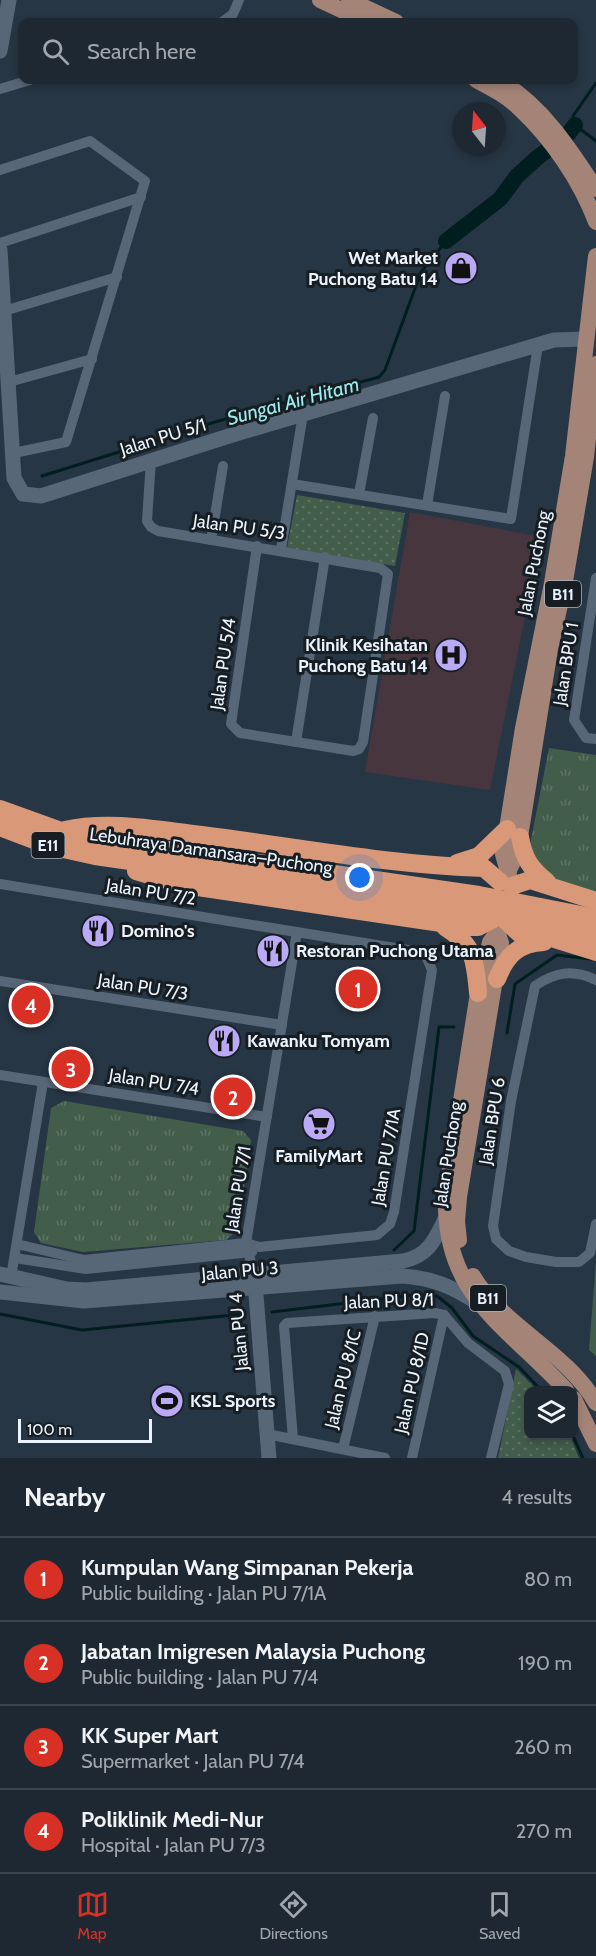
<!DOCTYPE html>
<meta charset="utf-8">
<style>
:root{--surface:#1d2833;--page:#2a343f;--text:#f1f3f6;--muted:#a0a6ac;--line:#3b444e;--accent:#d93025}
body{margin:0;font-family:Cabin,sans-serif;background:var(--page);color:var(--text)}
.controls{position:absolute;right:18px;bottom:18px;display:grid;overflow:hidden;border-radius:12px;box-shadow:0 3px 9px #0003}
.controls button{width:54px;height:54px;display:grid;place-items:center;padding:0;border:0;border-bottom:2px solid var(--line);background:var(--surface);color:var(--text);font:30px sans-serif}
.compass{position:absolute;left:452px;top:102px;width:54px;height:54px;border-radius:50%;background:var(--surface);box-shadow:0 3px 9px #0003;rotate:343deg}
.scale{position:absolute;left:18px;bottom:15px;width:134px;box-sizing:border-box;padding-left:6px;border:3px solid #ebf4fe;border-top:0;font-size:16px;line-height:21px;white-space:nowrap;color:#ebf4fe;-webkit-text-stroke:4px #161d23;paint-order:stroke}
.you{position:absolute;left:360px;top:878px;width:21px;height:21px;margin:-15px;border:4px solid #fff;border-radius:50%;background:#1a73e8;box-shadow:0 0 0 9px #1a73e833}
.badge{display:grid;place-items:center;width:39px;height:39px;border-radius:50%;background:var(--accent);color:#fff;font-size:20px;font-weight:700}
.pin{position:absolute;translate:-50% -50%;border:3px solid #fff;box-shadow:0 2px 6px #0006}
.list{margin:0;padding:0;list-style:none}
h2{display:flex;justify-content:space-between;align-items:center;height:78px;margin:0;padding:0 24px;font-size:26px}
h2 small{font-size:20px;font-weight:400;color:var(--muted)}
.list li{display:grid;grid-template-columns:39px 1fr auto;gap:18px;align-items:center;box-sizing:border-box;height:84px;padding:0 24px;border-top:2px solid var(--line)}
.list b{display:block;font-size:22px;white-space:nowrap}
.list p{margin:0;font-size:20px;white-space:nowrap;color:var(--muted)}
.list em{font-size:20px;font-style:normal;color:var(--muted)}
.icon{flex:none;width:33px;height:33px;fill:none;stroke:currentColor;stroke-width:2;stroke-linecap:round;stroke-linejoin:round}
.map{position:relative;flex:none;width:596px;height:1458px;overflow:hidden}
.search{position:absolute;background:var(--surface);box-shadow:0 3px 9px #0003;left:18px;right:18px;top:18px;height:66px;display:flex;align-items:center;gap:15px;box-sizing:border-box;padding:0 21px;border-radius:12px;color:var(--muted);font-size:22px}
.sheet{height:414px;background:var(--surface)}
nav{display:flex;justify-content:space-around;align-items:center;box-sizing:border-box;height:84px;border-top:2px solid var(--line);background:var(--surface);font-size:16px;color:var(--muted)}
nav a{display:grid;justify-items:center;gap:3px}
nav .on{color:var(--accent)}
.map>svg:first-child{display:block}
.medical{fill:#48363f}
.grass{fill:url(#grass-tufts)}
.park{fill:url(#park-dots)}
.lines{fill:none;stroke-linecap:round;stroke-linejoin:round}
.stream{stroke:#001e1f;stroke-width:3}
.river{stroke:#001e1f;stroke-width:16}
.street{stroke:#586777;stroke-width:10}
.secondary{stroke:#586777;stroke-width:15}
.primary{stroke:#a58478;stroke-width:16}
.highway{stroke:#d99878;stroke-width:18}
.labels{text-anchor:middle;stroke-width:6;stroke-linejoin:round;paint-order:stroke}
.shield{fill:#161d23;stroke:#abb4bc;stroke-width:1.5}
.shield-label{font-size:16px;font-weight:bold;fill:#ebf4fe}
.poi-label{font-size:18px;font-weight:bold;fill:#ebf4fe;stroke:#161d23;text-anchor:start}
.street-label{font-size:18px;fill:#ebf4fe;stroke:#161d23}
.water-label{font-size:20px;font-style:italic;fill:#9bedee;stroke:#161d23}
</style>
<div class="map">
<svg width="596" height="1458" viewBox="0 0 596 1458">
<defs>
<pattern id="grass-tufts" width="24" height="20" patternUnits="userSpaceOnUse" patternTransform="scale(1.5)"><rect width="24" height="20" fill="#435d4b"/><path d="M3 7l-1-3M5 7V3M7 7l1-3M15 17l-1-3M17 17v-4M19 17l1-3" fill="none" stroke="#5e7566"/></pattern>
<pattern id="park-dots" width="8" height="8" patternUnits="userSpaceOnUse" patternTransform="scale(1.5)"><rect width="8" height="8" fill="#435d4b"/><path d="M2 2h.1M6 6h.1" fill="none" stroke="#5e7566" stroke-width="1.8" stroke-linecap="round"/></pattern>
</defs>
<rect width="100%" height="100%" fill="#273644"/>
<polygon class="medical" points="410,512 541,537 490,790 365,772"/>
<g class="grass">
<path d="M 549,748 L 596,755 L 596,892 C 559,882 550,883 529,850 Z"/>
<polygon points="64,1101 243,1131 251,1140 238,1230 226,1240 83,1252 41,1243 34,1232 51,1108"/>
<polygon points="596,1261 596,1356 589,1350"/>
</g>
<g class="park">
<polygon points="297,495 405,513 395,566 287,548"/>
<polygon points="516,1369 537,1390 528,1390 528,1436 570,1436 579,1458 498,1458"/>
</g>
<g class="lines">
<g class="stream">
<polyline points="596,83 573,116 575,125 596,141"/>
<polyline points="42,476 215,422 379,377 385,370 421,272 446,241"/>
<polyline points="507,1033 515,984 557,955 591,959"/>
<polyline points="394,1250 414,1231 439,1027 454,1027"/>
<polyline points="272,1312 414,1295 437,1296 452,1308 473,1336 519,1367 541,1390"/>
<polyline points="0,1314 82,1330 244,1314"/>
<polyline points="573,1436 583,1458"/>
</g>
<polyline class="river" points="446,241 500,199 517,176 537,158 569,133 575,125"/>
<g class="street">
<polyline points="222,22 233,14 239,0"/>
<polyline points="0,89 30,80"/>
<polyline points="0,170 90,141 145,181 66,442 14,453"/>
<polyline points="0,243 141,197"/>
<polyline points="4,311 117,277"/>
<polyline points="9,382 92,359"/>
<polyline points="151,460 147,521 151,527 158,531 380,568 388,574 363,742 359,749 353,751 240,733 231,724 257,546"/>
<polyline points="292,484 511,519 538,345"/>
<polyline points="359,494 373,418"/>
<polyline points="427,505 445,396"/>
<polyline points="211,540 223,466"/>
<polyline points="281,549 303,414"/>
<polyline points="596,578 574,720 586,738 596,739"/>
<polyline points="296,742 325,557"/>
<polyline points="0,884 420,952 426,956 432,970 394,1212 390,1224 377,1235 259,1247 246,1243 84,1260 17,1244"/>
<path d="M 596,980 C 573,969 555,972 535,986 L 511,1101 L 493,1226 L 496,1239 L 509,1251 L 526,1257 L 556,1262 L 579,1262 L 590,1253 L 596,1224"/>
<polyline points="0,981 282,1025"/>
<polyline points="0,1075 267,1117"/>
<polyline points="15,1258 86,1269 252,1252"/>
<polyline points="254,1274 246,1243 297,932"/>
<polyline points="11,1277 43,1082"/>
<polyline points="267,1434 385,1458"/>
<polyline points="293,1439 284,1326 287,1323 435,1313 444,1315 468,1343 505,1371 509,1384 491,1458"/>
<polyline points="343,1449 375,1316"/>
<polyline points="412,1458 444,1315"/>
</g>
<g class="secondary">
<polyline points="0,51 9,0"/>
<polyline points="0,250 14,478 23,494 41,496 229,436 554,340 586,339"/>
<path d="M 0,1274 L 67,1289 L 86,1290 L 403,1261 C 428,1256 435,1240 445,1219"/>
<polyline points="255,1282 269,1458"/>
<path d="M 0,1292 L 84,1301 L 402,1276 C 432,1278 451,1286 476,1302"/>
</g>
<g class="primary">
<polyline points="320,0 367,22"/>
<polyline points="349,0 396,22"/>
<path d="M 476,80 C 491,88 507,96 519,108 C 552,139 580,180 596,222"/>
<path d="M 498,80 C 541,104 570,149 596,189"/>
<polyline points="506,876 515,858 520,837 550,649 564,587 586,457 596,364"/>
<polyline points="459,1240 457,1221 459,1197 501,943 495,926"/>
<path d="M 473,1276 C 504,1328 565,1350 596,1403"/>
<path d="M 566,1390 C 506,1325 443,1296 446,1196 L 478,993 L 490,942 L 506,921 L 512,886 L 503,854 L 523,728 L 552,583 L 573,456 L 596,256"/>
<polyline points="574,1399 596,1444"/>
</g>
<g class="highway">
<polyline points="0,809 61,831 99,840 479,895 596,918"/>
<polyline points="0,827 50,846 95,856 477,911 564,927 596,936"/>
<path d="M 65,830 C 110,820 157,830 202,835 C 296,847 390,865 484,868 L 500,882"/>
<path d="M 520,837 C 524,859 530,868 547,882"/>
<polyline points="457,863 479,856 507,829"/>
<polyline points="136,871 184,885 468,927 478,927 493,919"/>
<polyline points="512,886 530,880 596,901"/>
<polyline points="506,921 520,934 548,937 596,952"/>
<path d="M 445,927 C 474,945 475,959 478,993"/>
<path d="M 497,979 C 506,956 518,943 544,942"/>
</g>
</g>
<defs>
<symbol id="shop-disc" viewBox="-11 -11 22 22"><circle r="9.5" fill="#baaaf6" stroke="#161d23"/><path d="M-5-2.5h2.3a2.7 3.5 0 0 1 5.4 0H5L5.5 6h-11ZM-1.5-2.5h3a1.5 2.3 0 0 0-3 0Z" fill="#111"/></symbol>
<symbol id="hospital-disc" viewBox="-11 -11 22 22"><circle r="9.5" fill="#baaaf6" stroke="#161d23"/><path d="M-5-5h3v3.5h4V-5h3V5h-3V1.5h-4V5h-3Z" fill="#111"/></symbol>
<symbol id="restaurant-disc" viewBox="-11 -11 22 22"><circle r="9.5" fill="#baaaf6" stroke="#161d23"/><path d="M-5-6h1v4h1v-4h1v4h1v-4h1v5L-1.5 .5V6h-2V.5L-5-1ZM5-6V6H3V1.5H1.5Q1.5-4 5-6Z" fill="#111"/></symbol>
<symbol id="supermarket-disc" viewBox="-11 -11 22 22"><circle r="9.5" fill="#baaaf6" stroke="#161d23"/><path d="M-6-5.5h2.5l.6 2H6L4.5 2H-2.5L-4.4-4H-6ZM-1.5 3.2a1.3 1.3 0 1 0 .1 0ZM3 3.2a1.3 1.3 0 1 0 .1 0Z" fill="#111"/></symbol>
<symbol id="stadium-disc" viewBox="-11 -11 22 22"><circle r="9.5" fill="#baaaf6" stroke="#161d23"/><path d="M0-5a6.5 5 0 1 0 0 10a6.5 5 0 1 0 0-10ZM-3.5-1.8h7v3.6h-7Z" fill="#111"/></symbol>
</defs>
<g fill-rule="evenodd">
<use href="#shop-disc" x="442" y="249" width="38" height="38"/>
<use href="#hospital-disc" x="432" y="636" width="38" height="38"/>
<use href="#restaurant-disc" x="79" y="912" width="38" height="38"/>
<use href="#restaurant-disc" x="254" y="932" width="38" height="38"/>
<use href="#restaurant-disc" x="205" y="1022" width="38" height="38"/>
<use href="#supermarket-disc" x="300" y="1105" width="38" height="38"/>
<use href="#stadium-disc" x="148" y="1382" width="38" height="38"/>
</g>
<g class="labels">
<g class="shield">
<rect x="545" y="581" width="36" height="26" rx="4.5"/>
<rect x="31.5" y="832" width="33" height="26" rx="4.5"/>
<rect x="470" y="1285" width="36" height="26" rx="4.5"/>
</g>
<g class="shield-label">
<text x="563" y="600">B11</text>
<text x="48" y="851">E11</text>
<text x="488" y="1304">B11</text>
</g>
<g class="poi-label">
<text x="438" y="264" text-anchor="end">Wet Market<tspan x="438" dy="21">Puchong Batu 14</tspan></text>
<text x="428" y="651" text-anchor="end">Klinik Kesihatan<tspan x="428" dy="21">Puchong Batu 14</tspan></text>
<text x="121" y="937">Domino's</text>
<text x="296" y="957">Restoran Puchong Utama</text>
<text x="247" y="1047">Kawanku Tomyam</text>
<text x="319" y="1162" text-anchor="middle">FamilyMart</text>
<text x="190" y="1407">KSL Sports</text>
</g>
<g class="street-label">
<text transform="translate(163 437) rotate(-17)" y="6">Jalan PU 5/1</text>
<text transform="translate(239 527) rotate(8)" y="6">Jalan PU 5/3</text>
<text transform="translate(534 563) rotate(-79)" y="6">Jalan Puchong</text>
<text transform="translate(223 664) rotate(-82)" y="6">Jalan PU 5/4</text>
<text transform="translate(566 664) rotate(-81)" y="6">Jalan BPU 1</text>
<text transform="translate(211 851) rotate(8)" y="6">Lebuhraya Damansara–Puchong</text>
<text transform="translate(151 892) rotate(9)" y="6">Jalan PU 7/2</text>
<text transform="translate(143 987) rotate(9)" y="6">Jalan PU 7/3</text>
<text transform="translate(154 1082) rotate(9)" y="6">Jalan PU 7/4</text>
<text transform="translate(492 1121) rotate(-81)" y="6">Jalan BPU 6</text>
<text transform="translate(448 1154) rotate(-81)" y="6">Jalan Puchong</text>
<text transform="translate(386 1157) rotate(-80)" y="6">Jalan PU 7/1A</text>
<text transform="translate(238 1189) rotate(-81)" y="6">Jalan PU 7/1</text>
<text transform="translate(240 1271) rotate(-5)" y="6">Jalan PU 3</text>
<text transform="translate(389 1301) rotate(-2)" y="6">Jalan PU 8/1</text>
<text transform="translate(239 1332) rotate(-95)" y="6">Jalan PU 4</text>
<text transform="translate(343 1379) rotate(-76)" y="6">Jalan PU 8/1C</text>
<text transform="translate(412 1383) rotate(-77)" y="6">Jalan PU 8/1D</text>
</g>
<g class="water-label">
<text transform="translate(293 401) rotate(-15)" y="7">Sungai Air Hitam</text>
</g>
</g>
</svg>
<div class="controls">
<button><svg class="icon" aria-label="layers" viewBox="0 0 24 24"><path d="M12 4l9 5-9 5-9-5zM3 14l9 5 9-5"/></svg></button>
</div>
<svg class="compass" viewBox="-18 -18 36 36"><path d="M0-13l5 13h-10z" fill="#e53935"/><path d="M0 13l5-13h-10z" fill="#a0a6ac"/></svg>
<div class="scale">100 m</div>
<div class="you"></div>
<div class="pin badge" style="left:358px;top:989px">1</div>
<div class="pin badge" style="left:233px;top:1097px">2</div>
<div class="pin badge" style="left:71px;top:1069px">3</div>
<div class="pin badge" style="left:31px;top:1005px">4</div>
<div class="search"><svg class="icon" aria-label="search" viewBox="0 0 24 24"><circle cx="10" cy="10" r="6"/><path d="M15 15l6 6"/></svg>Search here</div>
</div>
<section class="sheet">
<h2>Nearby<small>4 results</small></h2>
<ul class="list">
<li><span class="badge">1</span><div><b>Kumpulan Wang Simpanan Pekerja</b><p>Public building · Jalan PU 7/1A</p></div><em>80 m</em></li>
<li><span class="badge">2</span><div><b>Jabatan Imigresen Malaysia Puchong</b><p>Public building · Jalan PU 7/4</p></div><em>190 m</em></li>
<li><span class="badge">3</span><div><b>KK Super Mart</b><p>Supermarket · Jalan PU 7/4</p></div><em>260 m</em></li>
<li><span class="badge">4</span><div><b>Poliklinik Medi-Nur</b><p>Hospital · Jalan PU 7/3</p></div><em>270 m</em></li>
</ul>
</section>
<nav>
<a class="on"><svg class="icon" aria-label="map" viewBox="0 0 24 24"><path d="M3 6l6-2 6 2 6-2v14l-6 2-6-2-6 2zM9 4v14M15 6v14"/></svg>Map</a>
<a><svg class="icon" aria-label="directions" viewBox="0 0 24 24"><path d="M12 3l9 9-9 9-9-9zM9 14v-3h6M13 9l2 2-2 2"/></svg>Directions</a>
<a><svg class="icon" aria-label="saved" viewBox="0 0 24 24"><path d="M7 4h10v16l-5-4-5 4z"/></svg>Saved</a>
</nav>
